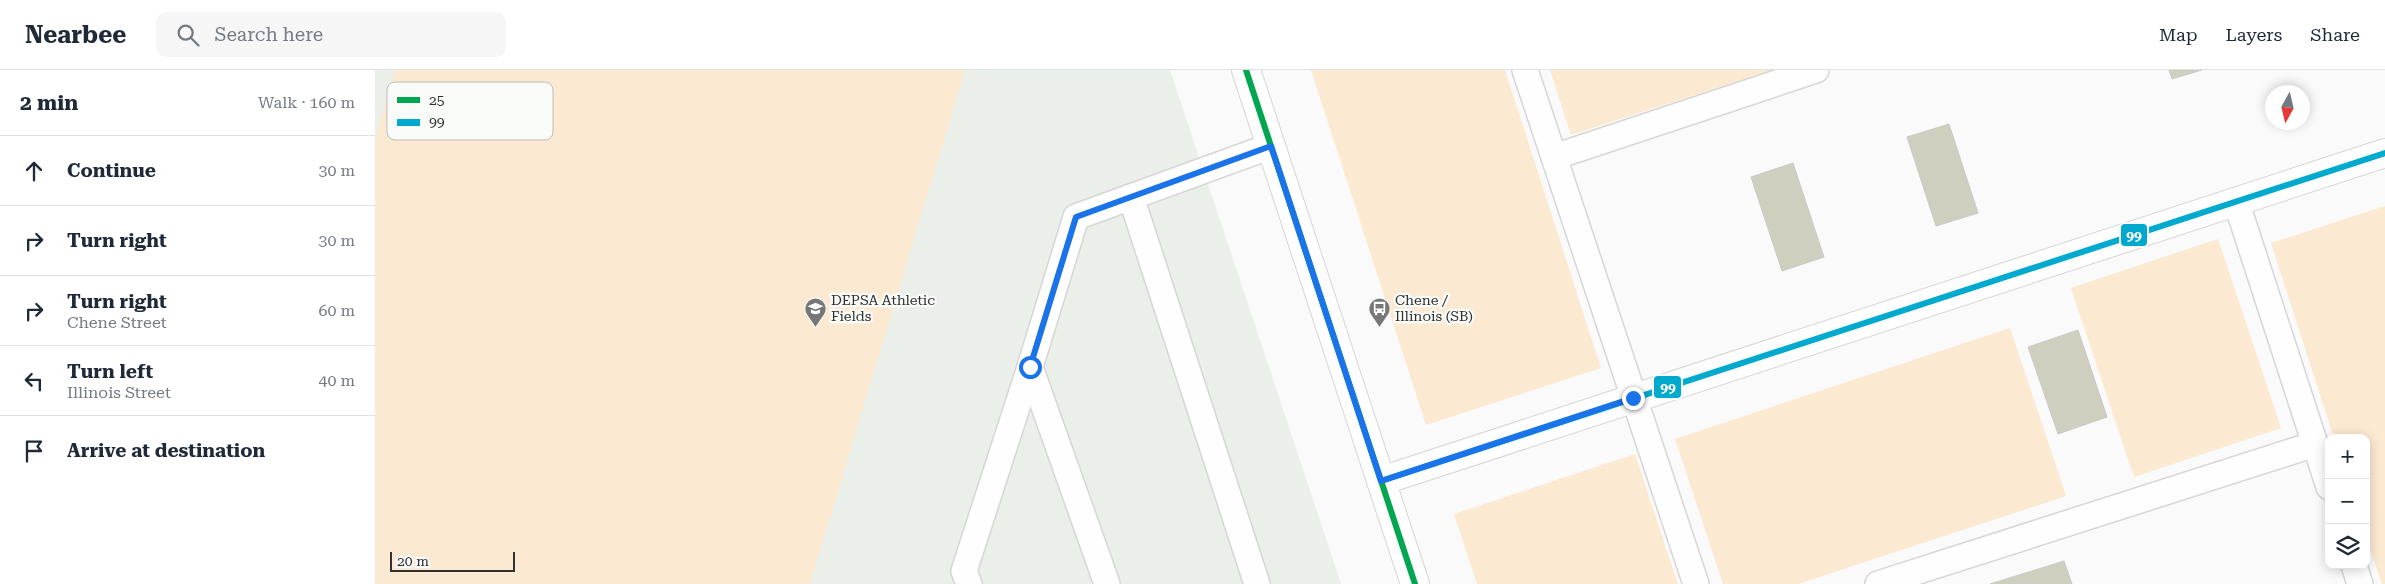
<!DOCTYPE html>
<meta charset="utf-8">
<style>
:root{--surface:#fff;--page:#f6f6f7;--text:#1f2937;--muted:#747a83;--line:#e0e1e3}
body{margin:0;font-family:"Roboto Serif",serif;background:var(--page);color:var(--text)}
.controls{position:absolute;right:15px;bottom:15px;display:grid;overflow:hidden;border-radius:10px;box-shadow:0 2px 12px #0003}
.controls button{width:45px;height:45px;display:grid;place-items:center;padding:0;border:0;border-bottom:1px solid var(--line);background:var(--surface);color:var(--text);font:25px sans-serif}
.compass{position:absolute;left:1890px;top:15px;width:45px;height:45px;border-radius:50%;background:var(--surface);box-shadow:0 2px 12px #0003;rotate:188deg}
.scale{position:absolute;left:15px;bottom:12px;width:125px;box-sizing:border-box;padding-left:5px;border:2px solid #303130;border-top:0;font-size:14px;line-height:18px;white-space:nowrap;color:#303130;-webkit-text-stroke:4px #f8fbf8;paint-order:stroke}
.stop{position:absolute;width:15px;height:15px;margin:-11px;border:4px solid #1a73e8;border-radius:50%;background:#fff}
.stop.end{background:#1a73e8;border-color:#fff;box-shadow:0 1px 5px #0008}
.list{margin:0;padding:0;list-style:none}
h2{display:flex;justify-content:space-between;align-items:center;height:65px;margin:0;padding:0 20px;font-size:21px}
h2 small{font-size:16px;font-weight:400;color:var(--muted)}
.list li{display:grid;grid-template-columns:32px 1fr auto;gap:15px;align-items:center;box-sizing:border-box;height:70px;padding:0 20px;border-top:1px solid var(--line)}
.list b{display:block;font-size:19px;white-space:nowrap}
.list p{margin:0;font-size:16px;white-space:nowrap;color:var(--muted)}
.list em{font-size:16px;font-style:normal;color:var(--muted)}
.icon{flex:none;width:28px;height:28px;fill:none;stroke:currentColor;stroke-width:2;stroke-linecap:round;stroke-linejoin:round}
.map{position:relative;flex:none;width:2010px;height:514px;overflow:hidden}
header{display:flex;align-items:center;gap:30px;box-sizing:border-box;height:70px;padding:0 25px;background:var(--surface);border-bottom:1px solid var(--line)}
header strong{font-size:24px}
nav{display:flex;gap:28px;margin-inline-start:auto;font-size:18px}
.search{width:350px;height:45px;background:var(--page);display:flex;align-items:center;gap:12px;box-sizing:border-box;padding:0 18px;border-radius:10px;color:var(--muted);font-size:19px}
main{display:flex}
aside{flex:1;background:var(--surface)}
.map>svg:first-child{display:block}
.built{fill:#eaefe9}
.green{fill:#fce9d2}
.building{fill:#cfcfbf;stroke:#c9cac8}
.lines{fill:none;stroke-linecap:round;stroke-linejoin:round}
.service-casing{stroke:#d5d6d5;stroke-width:28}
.minor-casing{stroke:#d5d6d5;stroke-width:30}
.tertiary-casing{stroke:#d5d6d5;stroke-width:30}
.service{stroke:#fefefe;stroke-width:25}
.minor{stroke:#fefefe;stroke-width:28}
.tertiary{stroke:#fefefe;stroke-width:28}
.bus-1-casing{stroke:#f8fbf8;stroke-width:10}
.bus-2-casing{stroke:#f8fbf8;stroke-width:10}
.bus-1{stroke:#00a651;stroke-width:6}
.bus-2{stroke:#00a9ce;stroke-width:6}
.route{stroke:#1a73e8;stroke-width:6}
.labels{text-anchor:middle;stroke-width:4.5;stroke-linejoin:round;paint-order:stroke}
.poi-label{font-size:14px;fill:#303130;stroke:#f8fbf8;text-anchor:start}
.key{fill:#f8fbf8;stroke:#bcbebc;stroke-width:1}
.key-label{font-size:14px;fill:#303130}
.line-badge{stroke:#f8fbf8;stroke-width:2}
.badge-label{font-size:14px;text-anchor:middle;font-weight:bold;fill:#fff}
</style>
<header>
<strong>Nearbee</strong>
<div class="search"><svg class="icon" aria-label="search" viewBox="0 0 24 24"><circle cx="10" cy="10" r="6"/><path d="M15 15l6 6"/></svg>Search here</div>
<nav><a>Map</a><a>Layers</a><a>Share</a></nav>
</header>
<main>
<aside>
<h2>2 min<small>Walk · 160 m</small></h2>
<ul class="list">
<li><svg class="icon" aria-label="ahead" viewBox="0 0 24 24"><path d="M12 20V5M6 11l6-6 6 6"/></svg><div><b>Continue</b></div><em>30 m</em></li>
<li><svg class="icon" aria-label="right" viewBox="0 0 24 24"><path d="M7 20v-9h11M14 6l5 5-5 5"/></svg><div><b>Turn right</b></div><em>30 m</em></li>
<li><svg class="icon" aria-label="right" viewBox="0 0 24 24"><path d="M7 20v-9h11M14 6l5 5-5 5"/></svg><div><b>Turn right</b><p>Chene Street</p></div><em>60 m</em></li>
<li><svg class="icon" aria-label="left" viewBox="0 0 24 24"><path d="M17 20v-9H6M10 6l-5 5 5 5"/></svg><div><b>Turn left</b><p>Illinois Street</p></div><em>40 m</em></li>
<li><svg class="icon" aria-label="arrive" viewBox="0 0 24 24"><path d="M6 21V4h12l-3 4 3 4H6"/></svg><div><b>Arrive at destination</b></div></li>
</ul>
</aside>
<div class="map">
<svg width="2010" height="514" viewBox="0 0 2010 514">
<rect width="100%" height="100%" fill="#f9faf9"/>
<polygon class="built" points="0,0 795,0 966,514 0,514"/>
<g class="green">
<polygon points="20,0 590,0 435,514 0,514 0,69"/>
<polygon points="936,0 1130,0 1226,298 1051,355"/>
<polygon points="1175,0 1398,0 1196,65"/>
<polygon points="2010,136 2010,514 2007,514 1991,467 1991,368 1959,368 1896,173"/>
<polygon points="1843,169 1906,358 1759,407 1696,218"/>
<polygon points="1635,258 1691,426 1423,514 1348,514 1300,369"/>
<polygon points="1260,384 1303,514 1102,514 1079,444"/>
</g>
<g class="building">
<polygon points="1794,0 1827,0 1797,9"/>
<polygon points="1574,54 1603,143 1561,156 1532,67"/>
<polygon points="1418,93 1449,187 1407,201 1376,107"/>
<polygon points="1703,260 1732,347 1683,364 1653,277"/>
<polygon points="1689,491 1697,514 1615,514"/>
</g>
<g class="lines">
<defs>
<g id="service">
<polyline points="1150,0 1321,514"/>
<polyline points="1179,87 1441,0"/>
<polyline points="756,127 882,514"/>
<polyline points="1861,131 1954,417"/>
<polyline points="1979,495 1985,514"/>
<polyline points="594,514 589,501 655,297"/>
<polyline points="732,514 655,297 701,147 896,76"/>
<polyline points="1503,514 1940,374"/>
</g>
<polyline id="minor" points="1006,411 2010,83"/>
<polyline id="tertiary" points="871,0 1040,514"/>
</defs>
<use href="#service" class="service-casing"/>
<use href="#minor" class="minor-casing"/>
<use href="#tertiary" class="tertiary-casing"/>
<use href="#service" class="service"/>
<use href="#minor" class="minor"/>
<use href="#tertiary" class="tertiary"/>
<defs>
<polyline id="bus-1" points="871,0 1040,514"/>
<polyline id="bus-2" points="1006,411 2010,83"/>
</defs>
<use href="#bus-1" class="bus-1-casing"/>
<use href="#bus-2" class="bus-2-casing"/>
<use href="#bus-1" class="bus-1"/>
<use href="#bus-2" class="bus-2"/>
</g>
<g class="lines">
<polyline class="route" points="655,297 701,147 896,76 1006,411 1258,328"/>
</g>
<defs>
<symbol id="school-pin" viewBox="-11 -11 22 30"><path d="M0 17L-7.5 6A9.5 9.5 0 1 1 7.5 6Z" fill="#767776" stroke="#f8fbf8"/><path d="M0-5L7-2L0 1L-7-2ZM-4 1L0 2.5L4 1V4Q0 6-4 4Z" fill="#fff"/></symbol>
<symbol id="bus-pin" viewBox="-11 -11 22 30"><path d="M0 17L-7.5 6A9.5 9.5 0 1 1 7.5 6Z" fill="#767776" stroke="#f8fbf8"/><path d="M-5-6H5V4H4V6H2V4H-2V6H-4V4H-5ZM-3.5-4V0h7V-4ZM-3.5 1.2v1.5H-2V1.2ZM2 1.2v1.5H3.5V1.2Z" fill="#fff"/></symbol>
</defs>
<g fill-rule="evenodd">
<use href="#school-pin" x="428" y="226" width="25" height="34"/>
<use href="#bus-pin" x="992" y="226" width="25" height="34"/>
</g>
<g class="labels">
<g class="poi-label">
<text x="456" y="235">DEPSA Athletic<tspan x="456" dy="16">Fields</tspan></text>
<text x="1020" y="235">Chene /<tspan x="1020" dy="16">Illinois (SB)</tspan></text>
</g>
</g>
<rect x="12" y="12" width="166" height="58" rx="8" class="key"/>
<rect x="22" y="27" width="23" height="6" fill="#00a651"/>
<rect x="22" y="49" width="23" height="7" fill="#00a9ce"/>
<g class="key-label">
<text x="54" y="35">25</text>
<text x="54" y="57">99</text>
</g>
<g class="line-badge">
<rect x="1745" y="153" width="28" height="24" rx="5" fill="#00a9ce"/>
<rect x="1278" y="305" width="29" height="24" rx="5" fill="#00a9ce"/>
</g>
<g class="badge-label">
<text x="1759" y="170">99</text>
<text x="1293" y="322">99</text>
</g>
</svg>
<div class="controls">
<button>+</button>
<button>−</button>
<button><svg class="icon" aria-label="layers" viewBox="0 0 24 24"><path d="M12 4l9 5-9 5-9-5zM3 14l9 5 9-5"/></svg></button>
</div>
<svg class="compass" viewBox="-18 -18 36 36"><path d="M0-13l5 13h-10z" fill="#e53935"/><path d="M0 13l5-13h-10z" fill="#747a83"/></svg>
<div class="scale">20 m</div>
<div class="stop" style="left:655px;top:297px"></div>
<div class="stop end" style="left:1258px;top:328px"></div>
</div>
</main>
